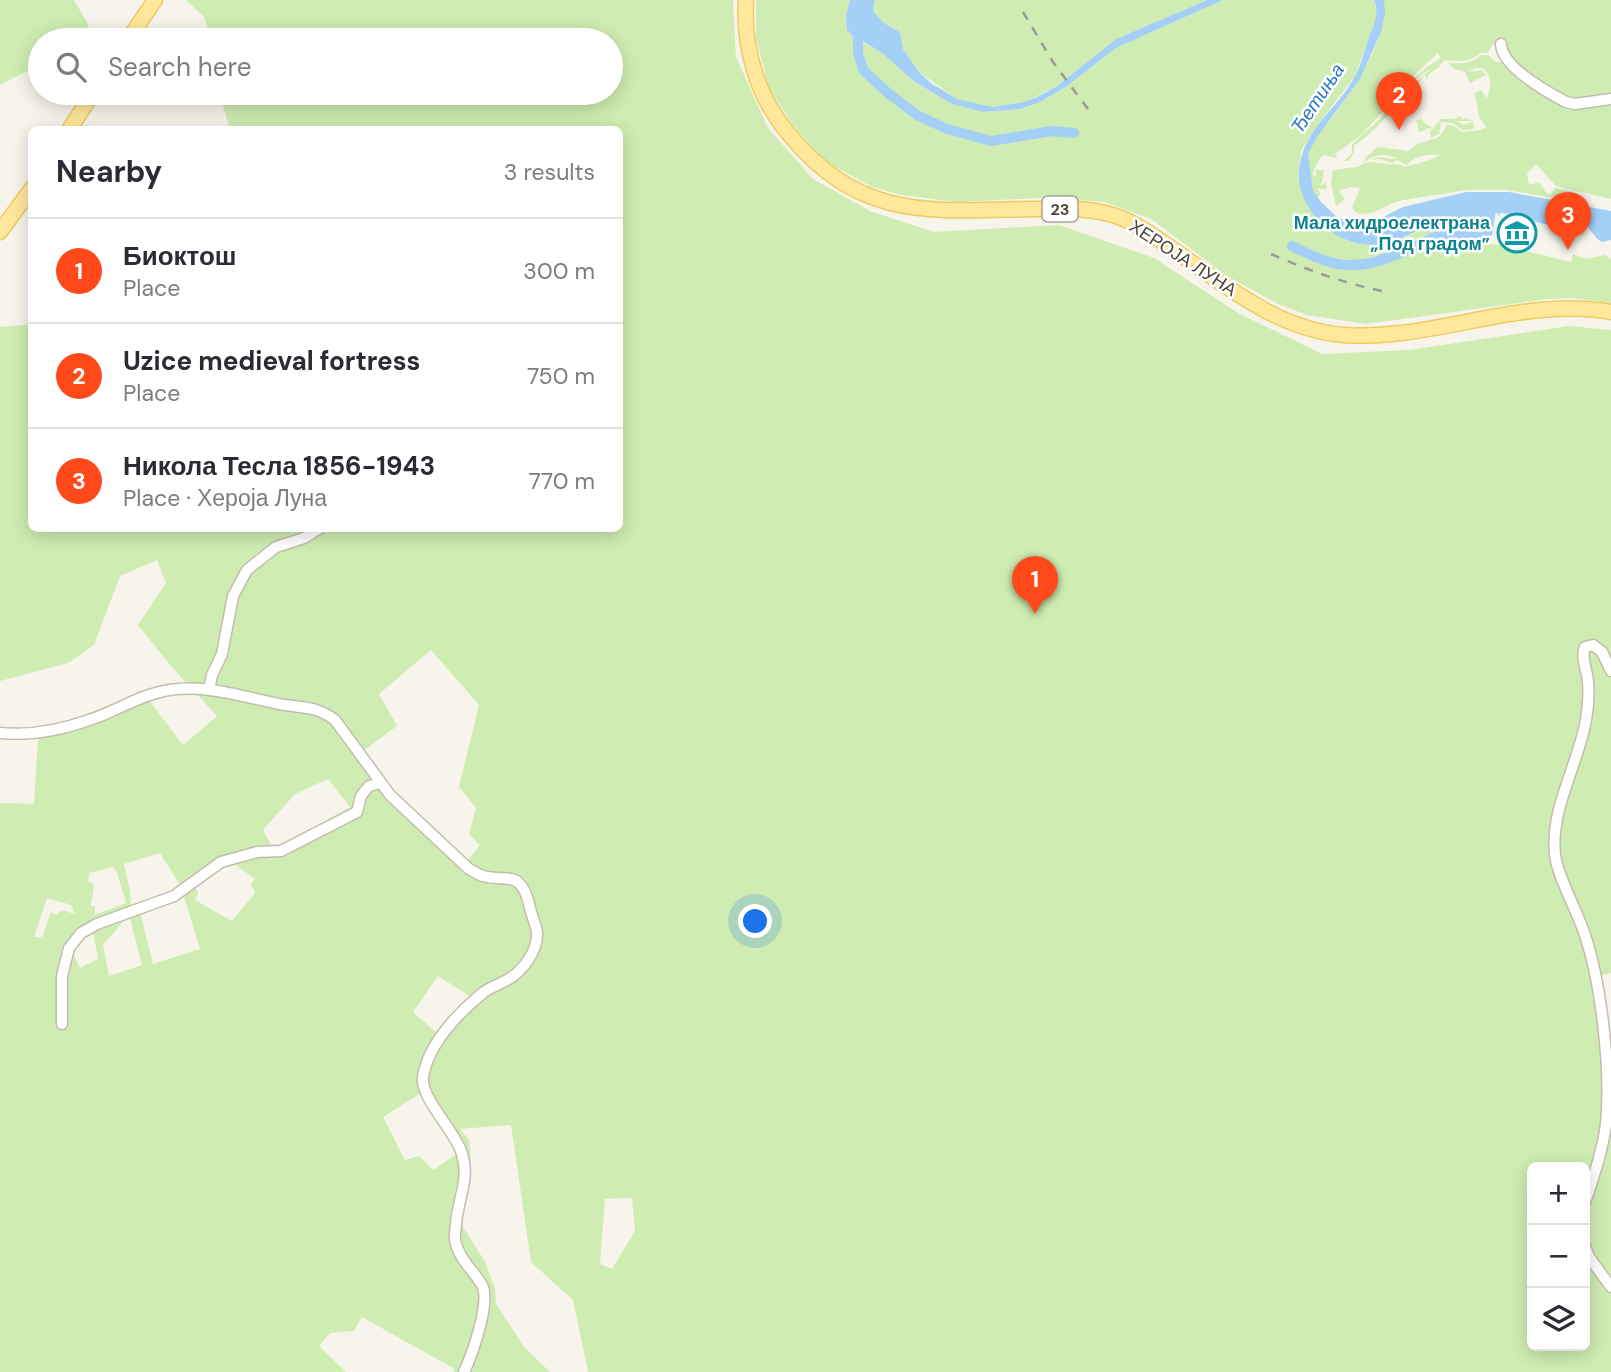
<!DOCTYPE html>
<meta charset="utf-8">
<style>
:root{--surface:#fff;--page:#f2f2f3;--text:#2b2b33;--muted:#7c7c81;--line:#e1e1e2;--accent:#ff491a}
body{margin:0;font-family:"DM Sans",sans-serif;background:var(--page);color:var(--text)}
.controls{position:absolute;right:21px;bottom:21px;display:grid;overflow:hidden;border-radius:10px;box-shadow:0 4px 18px #0003}
.controls button{width:63px;height:63px;display:grid;place-items:center;padding:0;border:0;border-bottom:2px solid var(--line);background:var(--surface);color:var(--text);font:35px sans-serif}
.you{position:absolute;left:756px;top:922px;width:24px;height:24px;margin:-18px;border:5px solid #fff;border-radius:50%;background:#1a73e8;box-shadow:0 0 0 10px #1a73e833}
.badge{display:grid;place-items:center;width:46px;height:46px;border-radius:50%;background:var(--accent);color:#fff;font-size:23px;font-weight:700}
.pin{position:absolute;translate:-50% -58px;filter:drop-shadow(0 2px 4px #0008)}
.pin::after{content:'';position:absolute;top:37px;width:24px;height:21px;background:inherit;clip-path:polygon(0 0,100% 0,50% 100%)}
.list{margin:0;padding:0;list-style:none}
h2{display:flex;justify-content:space-between;align-items:center;height:91px;margin:0;padding:0 28px;font-size:30px}
h2 small{font-size:23px;font-weight:400;color:var(--muted)}
.list li{display:grid;grid-template-columns:46px 1fr auto;gap:21px;align-items:center;box-sizing:border-box;height:105px;padding:0 28px;border-top:2px solid var(--line)}
.list b{display:block;font-size:26px;white-space:nowrap}
.list p{margin:0;font-size:23px;white-space:nowrap;color:var(--muted)}
.list em{font-size:23px;font-style:normal;color:var(--muted)}
.icon{flex:none;width:38px;height:38px;fill:none;stroke:currentColor;stroke-width:2;stroke-linecap:round;stroke-linejoin:round}
.map{position:relative;flex:none;width:1611px;height:1372px;overflow:hidden}
.search{position:absolute;background:var(--surface);box-shadow:0 4px 18px #0003;left:28px;top:28px;width:595px;height:77px;display:flex;align-items:center;gap:18px;box-sizing:border-box;padding:0 24px;border-radius:38px;color:var(--muted);font-size:26px}
.panel{position:absolute;background:var(--surface);box-shadow:0 4px 18px #0003;left:28px;top:126px;width:595px;height:406px;border-radius:10px}
.map>svg:first-child{display:block}
.green{fill:#cfedb2;fill-rule:evenodd}
.water{fill:#a4d0f7}
.pier{fill:#f7f4eb}
.lines{fill:none;stroke-linecap:round;stroke-linejoin:round}
.canal{stroke:#a4d0f7;stroke-width:10}
.minor-casing{stroke:#c3bdad;stroke-width:13}
.major-casing{stroke:#eecc62;stroke-width:17}
.minor{stroke:#fff;stroke-width:10}
.major{stroke:#ffe89c;stroke-width:14}
.rail{stroke:#9a9a9a;stroke-width:2.5;stroke-dasharray:9 9;stroke-linecap:butt}
.labels{text-anchor:middle;stroke-width:5;stroke-linejoin:round;paint-order:stroke}
.shield{fill:#fff;stroke:#827d74;stroke-width:2}
.shield-label{font-size:16px;font-weight:bold;fill:#4c4538}
.culture-label{font-size:18px;font-weight:bold;fill:#0d838f;stroke:#fff;text-anchor:end}
.street-label{font-size:18px;fill:#4c4538;stroke:#fff}
.water-label{font-size:19px;font-style:italic;fill:#2678c3;stroke:#fff}
</style>
<div class="map">
<svg width="1611" height="1372" viewBox="0 0 1611 1372">
<rect width="100%" height="100%" fill="#f7f4eb"/>
<g class="green">
<polygon points="0,0 74,0 89,26 71,40 40,40 40,64 0,85"/>
<path d="M 186,0 L 733,0 L 736,57 L 768,128 L 813,179 L 870,211 L 934,232 L 1059,225 L 1154,258 L 1238,313 L 1322,354 L 1409,350 L 1569,326 L 1611,330 L 1611,973 L 1601,976 L 1591,937 L 1560,858 L 1584,949 L 1609,1082 L 1611,1082 L 1611,1372 L 588,1372 L 573,1300 L 531,1262 L 511,1125 L 460,1129 L 469,1140 L 471,1158 L 458,1219 L 484,1260 L 495,1288 L 496,1304 L 525,1348 L 550,1372 L 454,1372 L 453,1368 L 362,1317 L 354,1331 L 330,1333 L 319,1346 L 346,1372 L 0,1372 L 0,803 L 34,804 L 38,739 L 142,691 L 183,745 L 217,716 L 171,666 L 138,625 L 166,583 L 157,560 L 120,576 L 94,645 L 68,663 L 0,681 L 0,327 L 31,324 L 32,528 L 620,528 L 620,130 L 230,129 L 219,93 L 611,93 L 611,40 L 211,40 L 204,17 ZM 431,650 L 479,705 L 459,787 L 476,808 L 469,834 L 480,845 L 468,860 L 393,793 L 363,751 L 397,726 L 379,694 ZM 328,779 L 350,807 L 279,847 L 272,846 L 263,830 L 295,794 ZM 160,853 L 186,894 L 184,897 L 200,949 L 153,964 L 140,912 L 131,910 L 130,891 L 124,864 ZM 236,865 L 255,879 L 251,884 L 255,893 L 232,921 L 195,900 L 198,894 L 196,888 L 222,868 ZM 113,867 L 117,873 L 126,903 L 95,915 L 95,906 L 91,906 C 91,897 95,892 93,883 L 88,882 L 89,873 ZM 47,898 L 71,905 L 75,914 L 62,910 L 56,915 L 51,912 L 42,937 L 34,937 ZM 129,915 L 142,965 L 109,976 L 103,945 ZM 93,932 L 98,959 L 80,968 L 72,952 L 74,942 ZM 438,976 L 471,997 L 438,1034 L 413,1012 ZM 421,1093 L 458,1153 L 433,1170 L 419,1156 L 405,1160 L 383,1117 ZM 1532,1167 L 1585,1167 L 1585,1346 L 1532,1346 ZM 632,1198 L 635,1231 L 612,1269 L 600,1264 L 605,1199 Z"/>
<polygon points="756,0 850,0 846,16 847,30 854,38 882,53 915,82 952,104 983,112 1020,109 1040,102 1067,86 1116,48 1223,0 1374,0 1377,16 1355,76 1316,127 1301,151 1298,179 1331,232 1347,241 1381,245 1397,241 1427,227 1485,221 1485,235 1439,233 1405,248 1377,258 1349,263 1325,258 1294,243 1291,249 1321,263 1347,270 1379,264 1443,238 1484,241 1483,244 1501,245 1571,262 1573,254 1586,259 1605,255 1611,259 1611,303 1573,298 1548,299 1366,324 1307,315 1278,304 1227,276 1151,219 1105,202 1040,198 957,202 902,195 872,187 825,161 793,125 769,88 756,38"/>
<polygon points="875,0 1207,0 1116,39 1057,86 1025,102 992,107 957,99 919,72 903,49 900,32 884,23 873,11"/>
<path d="M 1384,0 L 1611,0 L 1611,97 L 1571,102 L 1525,72 L 1498,43 L 1492,45 L 1488,53 L 1481,53 C 1470,62 1458,62 1444,60 L 1439,67 L 1429,74 L 1427,81 L 1425,75 L 1413,89 L 1410,87 L 1431,69 C 1414,77 1405,91 1394,107 C 1384,121 1368,136 1354,146 L 1354,153 L 1348,161 L 1344,161 L 1352,153 L 1352,144 L 1381,118 L 1399,92 L 1427,67 L 1441,58 L 1438,53 L 1397,91 L 1389,105 L 1360,136 L 1335,154 L 1337,158 L 1324,155 L 1320,158 L 1312,174 L 1316,177 L 1316,170 L 1324,170 L 1322,183 L 1319,184 L 1323,185 L 1325,182 L 1327,187 L 1326,190 L 1317,188 L 1321,194 L 1317,198 C 1310,188 1305,164 1309,152 C 1312,139 1325,127 1333,116 C 1357,84 1386,42 1384,0 Z"/>
<path d="M 1481,55 L 1488,55 L 1496,62 L 1505,63 L 1565,104 L 1611,101 L 1611,199 L 1556,186 L 1536,164 L 1527,174 L 1529,184 L 1540,183 L 1547,194 L 1551,194 L 1555,188 L 1571,192 L 1570,194 L 1548,197 L 1506,190 L 1466,190 L 1398,201 L 1372,213 L 1358,214 L 1359,211 L 1357,213 L 1352,208 L 1360,188 L 1350,187 L 1339,191 L 1345,199 L 1336,206 L 1331,184 L 1333,170 L 1357,167 L 1368,162 L 1402,165 L 1405,167 L 1427,161 L 1440,155 C 1428,154 1415,155 1407,165 L 1397,160 L 1393,163 L 1378,159 L 1370,160 L 1378,157 L 1397,159 C 1387,152 1373,155 1363,163 L 1366,157 L 1378,147 L 1408,151 L 1417,144 L 1439,137 L 1447,125 L 1454,126 L 1462,132 L 1481,130 L 1486,127 L 1479,117 L 1475,93 L 1481,90 L 1487,98 C 1492,86 1492,77 1483,68 L 1475,68 L 1469,72 L 1482,70 L 1486,75 L 1470,83 L 1465,72 L 1454,69 L 1447,62 C 1458,65 1473,63 1481,55 Z"/>
<polygon points="1460,116 1464,120 1465,118 1475,121 1453,121 1460,122 1461,125 1473,122 1474,129 1463,130 1453,123 1441,122 1436,127 1441,123 1440,131 1435,129 1440,133 1431,138 1430,131 1434,129 1426,128 1426,130 1419,132 1416,119 1419,121 1420,118 1426,124 1433,128 1441,119 1454,119"/>
</g>
<g class="water">
<polygon points="850,0 875,0 873,11 884,23 900,32 903,49 919,72 931,83 957,99 993,107 1024,102 1039,96 1057,86 1116,39 1207,0 1223,0 1116,48 1067,86 1040,102 1020,109 983,112 952,104 915,82 882,53 862,41 854,38 847,30 846,16"/>
<path d="M 1374,0 L 1384,0 L 1385,13 L 1381,32 L 1360,79 L 1317,137 L 1308,154 L 1313,191 L 1322,203 L 1338,218 L 1354,221 L 1381,218 L 1403,207 L 1466,192 L 1509,192 L 1611,211 L 1611,240 L 1602,242 L 1594,237 L 1533,221 L 1522,215 L 1500,213 L 1499,216 L 1497,213 L 1490,213 L 1482,222 C 1464,223 1445,222 1429,227 C 1409,232 1395,246 1374,245 C 1351,245 1332,236 1317,219 C 1306,206 1297,188 1299,170 C 1304,126 1337,111 1355,76 C 1361,65 1364,52 1368,40 C 1373,26 1380,15 1374,0 Z"/>
</g>
<polygon class="pier" points="1552,197 1563,197 1600,242 1597,244 1588,239"/>
<g class="lines">
<g class="canal">
<polyline points="858,28 858,54 864,71 888,93 917,115 947,129 991,141 1052,131 1074,133"/>
<polyline points="1487,235 1492,204"/>
<path d="M 1292,246 C 1339,270 1357,271 1406,251 C 1417,246 1429,238 1441,235 C 1454,233 1471,237 1484,238"/>
</g>
<defs>
<g id="minor">
<path d="M 1501,44 C 1502,67 1547,92 1566,102 L 1575,104 L 1611,99"/>
<polyline points="209,690 212,675 222,654 233,596 247,570 276,547 304,538 320,528"/>
<path d="M 0,733 C 30,736 61,730 89,720 C 115,712 137,696 164,691 C 199,683 240,696 275,703 C 299,709 314,704 335,720 L 390,795 L 469,869 C 474,871 478,875 483,876 C 494,880 510,875 519,883 C 527,891 528,901 531,912 C 533,918 536,926 537,932 C 538,951 523,971 507,980 C 500,984 491,987 484,992 C 459,1012 428,1044 423,1077 C 420,1097 453,1129 461,1151 C 471,1178 458,1197 456,1224 C 456,1228 454,1235 455,1240 C 458,1258 473,1270 482,1285 C 491,1302 472,1355 464,1372"/>
<polyline points="62,1024 62,976 69,948 81,933 97,924 174,896 221,862 257,852 281,851 357,812 361,796 369,786 381,783"/>
<path d="M 1585,1202 C 1594,1177 1602,1152 1606,1125 C 1611,1071 1602,987 1585,935 C 1578,913 1557,875 1555,855 C 1550,809 1578,765 1586,720 C 1588,709 1589,695 1588,683 C 1588,671 1580,658 1585,647 L 1593,645 L 1602,652 L 1611,671"/>
<polyline points="1585,1246 1589,1257 1611,1287"/>
</g>
<g id="major">
<path d="M 746,0 C 743,48 757,96 788,133 C 860,221 930,211 1032,209 C 1060,209 1090,207 1116,216 C 1136,223 1154,236 1171,248 C 1224,284 1277,330 1344,335 C 1434,341 1521,296 1611,312"/>
<polyline points="128,40 155,0"/>
<polyline points="69,130 93,93"/>
<polyline points="0,232 32,188"/>
</g>
</defs>
<use href="#minor" class="minor-casing"/>
<use href="#major" class="major-casing"/>
<use href="#minor" class="minor"/>
<use href="#major" class="major"/>
<g class="rail">
<polyline points="1023,12 1053,62 1088,109"/>
<path d="M 1271,254 C 1310,271 1346,284 1387,292"/>
</g>
</g>
<defs>
<symbol id="museum-ring" viewBox="-11 -11 22 22"><circle r="9.5" fill="#fff" stroke="#0f9aa8" stroke-width="1.5"/><path d="M0-6L6-3V-2H-6V-3ZM-5-1h2V3h-2ZM-1-1h2V3h-2ZM3-1h2V3H3ZM-6 4H6V6H-6Z" fill="#0f9aa8"/></symbol>
</defs>
<g fill-rule="evenodd">
<use href="#museum-ring" x="1495" y="211" width="44" height="44"/>
</g>
<g class="labels">
<rect class="shield" x="1042.5" y="196.5" width="35" height="25" rx="5"/>
<g class="shield-label">
<text x="1060" y="215">23</text>
</g>
<g class="culture-label">
<text x="1490" y="229">Мала хидроелектрана<tspan x="1490" dy="21">„Под градом”</tspan></text>
</g>
<g class="street-label">
<text transform="translate(1183 258) rotate(33)" y="6">ХЕРОЈА ЛУНА</text>
</g>
<g class="water-label">
<text transform="translate(1317 98) rotate(-56)" y="7">Ђетиња</text>
</g>
</g>
</svg>
<div class="controls">
<button>+</button>
<button>−</button>
<button><svg class="icon" aria-label="layers" viewBox="0 0 24 24"><path d="M12 4l9 5-9 5-9-5zM3 14l9 5 9-5"/></svg></button>
</div>
<div class="you"></div>
<div class="pin badge" style="left:1035px;top:614px">1</div>
<div class="pin badge" style="left:1399px;top:130px">2</div>
<div class="pin badge" style="left:1568px;top:250px">3</div>
<div class="search"><svg class="icon" aria-label="search" viewBox="0 0 24 24"><circle cx="10" cy="10" r="6"/><path d="M15 15l6 6"/></svg>Search here</div>
<section class="panel">
<h2>Nearby<small>3 results</small></h2>
<ul class="list">
<li><span class="badge">1</span><div><b>Биоктош</b><p>Place</p></div><em>300 m</em></li>
<li><span class="badge">2</span><div><b>Uzice medieval fortress</b><p>Place</p></div><em>750 m</em></li>
<li><span class="badge">3</span><div><b>Никола Тесла 1856-1943</b><p>Place · Хероја Луна</p></div><em>770 m</em></li>
</ul>
</section>
</div>
